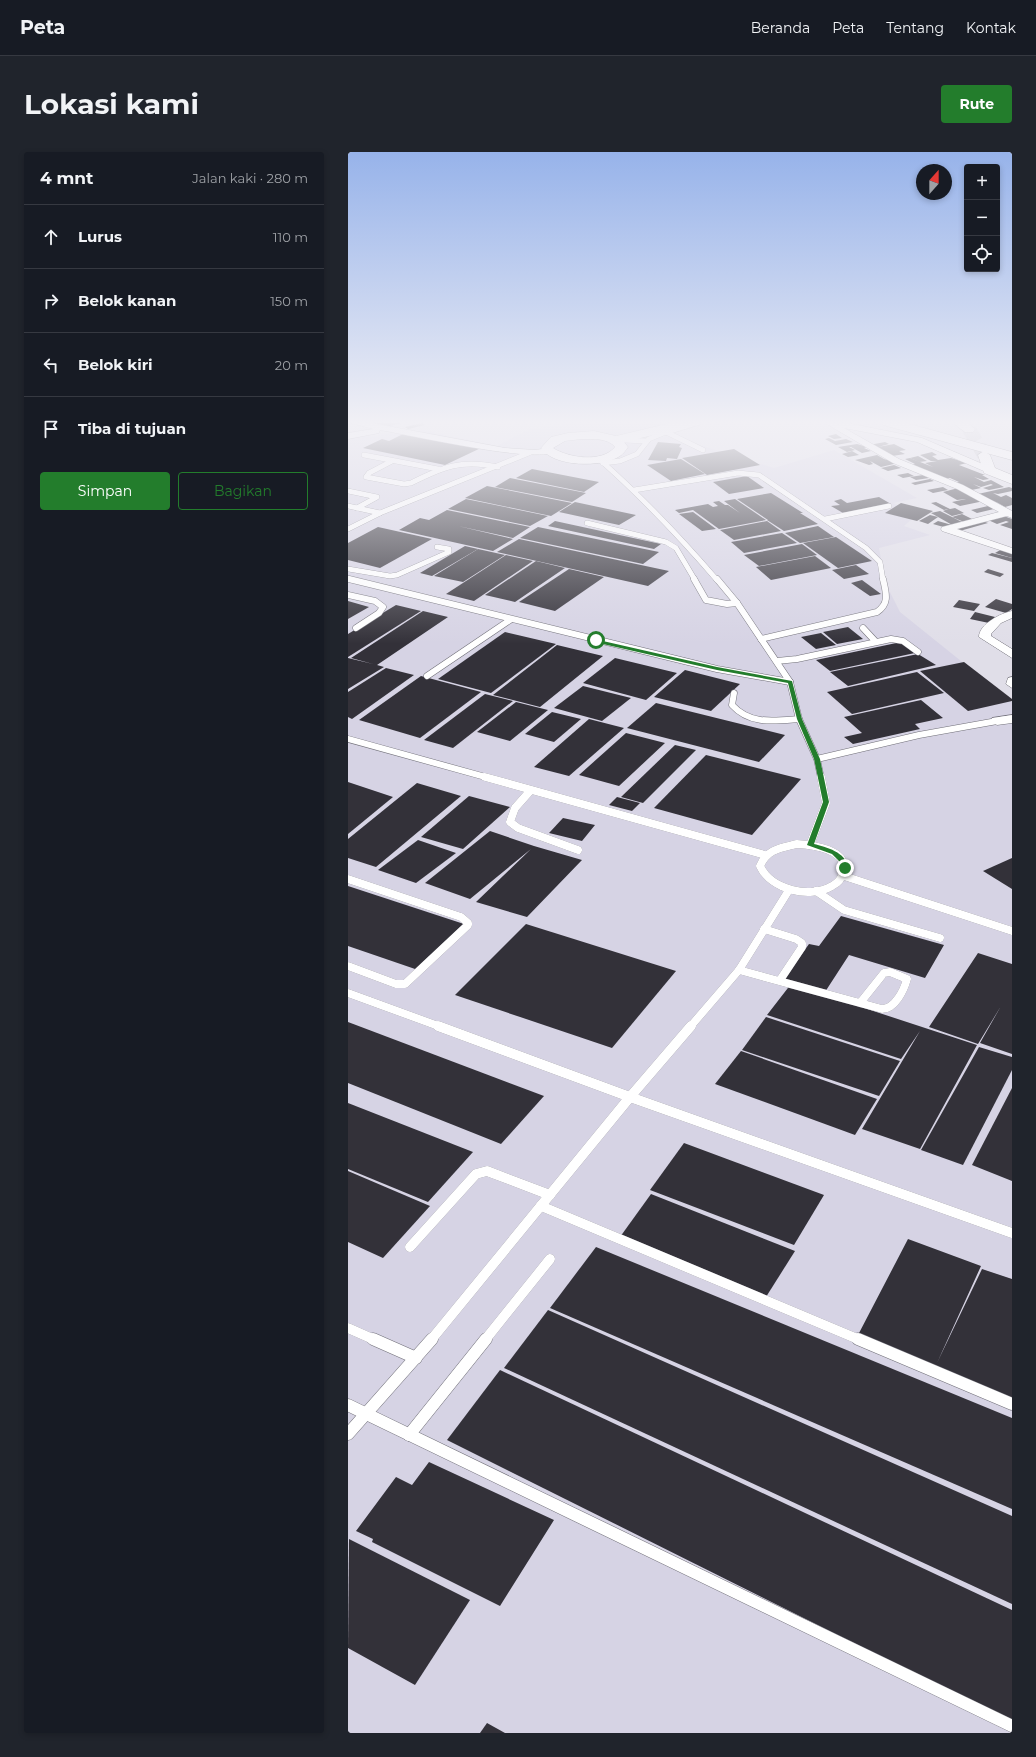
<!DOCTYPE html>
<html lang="id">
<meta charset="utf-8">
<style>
:root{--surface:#171b24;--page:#20242c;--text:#f1f3f6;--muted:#9ea1a6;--line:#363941;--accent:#237d2c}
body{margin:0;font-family:Montserrat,sans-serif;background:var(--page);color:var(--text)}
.controls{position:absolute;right:12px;top:12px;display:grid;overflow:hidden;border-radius:4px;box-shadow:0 2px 6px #0003}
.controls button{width:36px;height:36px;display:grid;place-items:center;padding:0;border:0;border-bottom:1px solid var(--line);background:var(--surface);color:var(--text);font:20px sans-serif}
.compass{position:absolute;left:568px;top:12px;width:36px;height:36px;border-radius:50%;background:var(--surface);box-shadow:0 2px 6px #0003;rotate:21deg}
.stop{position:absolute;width:12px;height:12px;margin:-9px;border:3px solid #237d2c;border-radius:50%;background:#fff}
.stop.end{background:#237d2c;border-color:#fff;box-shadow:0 1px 4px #0008}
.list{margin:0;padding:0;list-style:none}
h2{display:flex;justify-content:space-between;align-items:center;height:52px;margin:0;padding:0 16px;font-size:17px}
h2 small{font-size:13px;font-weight:400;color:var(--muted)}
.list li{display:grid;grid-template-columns:26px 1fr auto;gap:12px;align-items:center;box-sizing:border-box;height:64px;padding:0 16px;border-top:1px solid var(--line)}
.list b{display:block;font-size:15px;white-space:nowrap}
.list em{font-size:13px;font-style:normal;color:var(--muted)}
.actions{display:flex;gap:8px;padding:12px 16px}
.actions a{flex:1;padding:9px 0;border:1px solid var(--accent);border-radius:4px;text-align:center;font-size:14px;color:var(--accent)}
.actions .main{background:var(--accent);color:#fff}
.icon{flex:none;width:22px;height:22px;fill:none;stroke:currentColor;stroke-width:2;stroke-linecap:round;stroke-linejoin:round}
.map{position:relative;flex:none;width:664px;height:1581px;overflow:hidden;border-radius:4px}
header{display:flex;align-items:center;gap:24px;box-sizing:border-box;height:56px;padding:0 20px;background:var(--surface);border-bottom:1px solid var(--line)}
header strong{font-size:19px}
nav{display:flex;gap:22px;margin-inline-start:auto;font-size:14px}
.intro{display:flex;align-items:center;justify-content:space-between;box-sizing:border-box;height:96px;padding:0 24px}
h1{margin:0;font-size:28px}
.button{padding:10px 18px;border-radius:4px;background:var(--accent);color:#fff;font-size:14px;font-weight:700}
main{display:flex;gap:24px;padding:0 24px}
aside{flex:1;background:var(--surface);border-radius:4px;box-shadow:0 2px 6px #0003}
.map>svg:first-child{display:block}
.built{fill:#d6d3e4}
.building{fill:#333139}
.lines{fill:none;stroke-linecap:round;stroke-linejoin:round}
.secondary-tunnel{stroke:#bcbbc3;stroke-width:14;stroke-dasharray:14 6;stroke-linecap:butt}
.lane-far4-casing{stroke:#706f78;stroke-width:5.5}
.lane-far3-casing{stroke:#706f78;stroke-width:7}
.lane-far2-casing{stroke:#706f78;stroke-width:8}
.lane-far1-casing{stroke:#706f78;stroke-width:10}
.lane-casing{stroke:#706f78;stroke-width:13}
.street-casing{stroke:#706f78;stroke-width:1}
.secondary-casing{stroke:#706f78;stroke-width:1}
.highway-casing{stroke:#706f78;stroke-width:1}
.lane-far4{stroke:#fff;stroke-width:5}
.lane-far3{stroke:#fff;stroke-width:6}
.lane-far2{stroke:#fff;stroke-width:8}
.lane-far1{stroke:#fff;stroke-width:10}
.lane{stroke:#fff;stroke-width:12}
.street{fill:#fff;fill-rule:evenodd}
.secondary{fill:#fff;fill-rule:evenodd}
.highway{fill:#fff;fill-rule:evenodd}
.route{fill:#237d2c}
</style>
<header>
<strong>Peta</strong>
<nav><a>Beranda</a><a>Peta</a><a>Tentang</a><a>Kontak</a></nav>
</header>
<div class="intro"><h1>Lokasi kami</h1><a class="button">Rute</a></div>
<main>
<aside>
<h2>4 mnt<small>Jalan kaki · 280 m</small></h2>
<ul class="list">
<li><svg class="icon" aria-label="ahead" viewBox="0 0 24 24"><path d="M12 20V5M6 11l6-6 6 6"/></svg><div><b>Lurus</b></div><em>110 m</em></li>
<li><svg class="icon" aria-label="right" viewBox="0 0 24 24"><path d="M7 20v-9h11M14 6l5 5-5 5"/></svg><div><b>Belok kanan</b></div><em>150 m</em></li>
<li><svg class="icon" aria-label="left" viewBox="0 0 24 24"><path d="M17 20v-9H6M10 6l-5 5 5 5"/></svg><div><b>Belok kiri</b></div><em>20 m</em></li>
<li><svg class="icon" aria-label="arrive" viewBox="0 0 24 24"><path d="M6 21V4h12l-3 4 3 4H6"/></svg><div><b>Tiba di tujuan</b></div></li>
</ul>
<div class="actions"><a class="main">Simpan</a><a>Bagikan</a></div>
</aside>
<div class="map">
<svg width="664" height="1581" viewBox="0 0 664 1581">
<rect width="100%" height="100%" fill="#e0dee8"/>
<polygon class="built" points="241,270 356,270 316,282 426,316 486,298 569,346 545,351 570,362 556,374 582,383 531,396 537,430 552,460 664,550 664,1581 0,1581 0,287 73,278 149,294 182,277"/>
<g class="building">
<polygon points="12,270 53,270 53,271 34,276"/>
<polygon points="74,271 77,273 60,277 57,275"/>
<polygon points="59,280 135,295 97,313 15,296 34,287 41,289"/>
<polygon points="488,282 494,286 486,287 480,284"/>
<polygon points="481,286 487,289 498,287 505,290 488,293 477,287"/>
<polygon points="310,290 333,292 331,295 334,296 329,307 319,306 318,309 300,308"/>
<polygon points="537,290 541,292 530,295 546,292 558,298 551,299 557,302 544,304 521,293"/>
<polygon points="509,292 516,294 519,295 516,296 523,299 514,301 503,295 501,295 507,298 499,300 490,295"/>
<polygon points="386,297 412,313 359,323 334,306"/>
<polygon points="504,299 511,303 500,305 494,302"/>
<polygon points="584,300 589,303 584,304 590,308 603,306 619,311 611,313 637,323 634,323 641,327 635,328 626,325 636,330 643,328 656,335 641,338 635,336 645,333 643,332 633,335 625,332 633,336 619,339 628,343 621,345 628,344 636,349 612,354 604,350 618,347 609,348 595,340 614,335 606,331 611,330 602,326 597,327 564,313 567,312 557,307 562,306 585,315 577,311 589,309 583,309 572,303"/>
<polygon points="529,303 536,307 550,311 533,315 522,309 525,312 521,313 507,308"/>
<polygon points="570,304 579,309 571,310 562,306"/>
<polygon points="333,307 357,322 323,329 299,313"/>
<polygon points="546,313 553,316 540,319 533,316"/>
<polygon points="184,317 251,330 236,340 168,326"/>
<polygon points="560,321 566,324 555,326 549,323"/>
<polygon points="575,323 581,326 568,328 562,325"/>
<polygon points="399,324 416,336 381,342 365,330"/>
<polygon points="162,326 238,341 224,350 147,335"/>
<polygon points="582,327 586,329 567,333 563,331"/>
<polygon points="139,334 224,351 203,364 117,346"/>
<polygon points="595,335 600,338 585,341 579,338"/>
<polygon points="661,335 664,336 664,339 650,342 645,341 653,345 658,343 664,346 664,353 657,355 650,351 658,348 650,351 630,342"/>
<polygon points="423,341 455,361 452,361 470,372 436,379 419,368 443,363 420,368 389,347"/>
<polygon points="531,345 543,352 495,361 483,354 492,353 486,349 493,347 499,351"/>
<polygon points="118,347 200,364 182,374 100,357"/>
<polygon points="387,347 418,368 371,377 345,358 331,361 327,358 360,352 365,355 370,354 365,350 371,349 377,353 380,353 392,361 376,349"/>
<polygon points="227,350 288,363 271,373 211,360"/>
<polygon points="588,350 602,357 607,356 616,361 604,364 595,359 600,357 596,358 583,351"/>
<polygon points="553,351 585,359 569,369 537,361"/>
<polygon points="640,354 646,357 629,361 623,358"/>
<polygon points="99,358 182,375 165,386 110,374 165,387 145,399 51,378 72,366 81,368"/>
<polygon points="592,359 616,371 606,374 583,361"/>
<polygon points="345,360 368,377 354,379 331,362"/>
<polygon points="614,362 626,368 616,370 604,365"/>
<polygon points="582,363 590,365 580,372 571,369"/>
<polygon points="653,363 664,367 664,377 652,373 661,370 658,369 649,372 638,367"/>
<polygon points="632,368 640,371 608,380 600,377"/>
<polygon points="207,369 313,392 306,397 200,374"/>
<polygon points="419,369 433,379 386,388 372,378"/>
<polygon points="590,369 604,373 599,376 585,372"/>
<polygon points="470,374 486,385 452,391 437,381"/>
<polygon points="30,375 84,387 32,416 0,408 0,391"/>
<polygon points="190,375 311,400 295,412 172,386"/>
<polygon points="434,381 449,391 396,401 383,390"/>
<polygon points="488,385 524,409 490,416 455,391"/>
<polygon points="171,387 321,419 300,434 149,400"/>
<polygon points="454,392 469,403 411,414 396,403"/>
<polygon points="117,394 130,397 84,424 72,421"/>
<polygon points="130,397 157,403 115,430 86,424"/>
<polygon points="654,397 664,400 664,406 647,401"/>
<polygon points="644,401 664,406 664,410 640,403"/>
<polygon points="158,403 185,409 126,449 98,442"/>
<polygon points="467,404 483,416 423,428 408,415"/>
<polygon points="188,409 217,416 167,450 137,443"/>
<polygon points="508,413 521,422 496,427 484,418"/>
<polygon points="221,417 256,425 207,459 171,450"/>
<polygon points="640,417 656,422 652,425 636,420"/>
<polygon points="514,428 533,442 522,444 503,431"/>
<polygon points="648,447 664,452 664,457 658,461 637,455"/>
<polygon points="611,448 632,452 626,459 605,455"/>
<polygon points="0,449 21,455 0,467"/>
<polygon points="48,453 73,459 0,505 0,482"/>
<polygon points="75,459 100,465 29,513 36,515 0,537 0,506 25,512 3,506"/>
<polygon points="627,460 647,465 641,471 622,467"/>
<polygon points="500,475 515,487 489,492 475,480"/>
<polygon points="157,480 208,492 143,541 90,527"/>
<polygon points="473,481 488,493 468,497 453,485"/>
<polygon points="553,490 567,501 482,519 468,508"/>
<polygon points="209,493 255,504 192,555 145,543"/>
<polygon points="570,502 588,513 500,534 482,520"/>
<polygon points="267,506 329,521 298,548 235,531"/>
<polygon points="616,510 664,547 664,549 620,559 572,519"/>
<polygon points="38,516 66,523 4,567 0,565 0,540"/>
<polygon points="337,518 392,532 363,559 306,545"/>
<polygon points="569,520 596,541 504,562 479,540"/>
<polygon points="73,524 133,540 72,586 11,568"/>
<polygon points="235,534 283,546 254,569 206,556"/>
<polygon points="137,542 165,549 105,596 76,588"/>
<polygon points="573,548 595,566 567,572 572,577 505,592 496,585 514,581 496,565"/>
<polygon points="168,550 200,558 162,589 129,580"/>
<polygon points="308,551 437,583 411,610 279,576"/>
<polygon points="204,560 233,567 206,590 177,582"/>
<polygon points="241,567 276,576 221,624 186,615"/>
<polygon points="278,581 317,591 271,634 231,623"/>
<polygon points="327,593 348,598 295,651 273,645"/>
<polygon points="358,603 453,627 404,683 306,656"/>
<polygon points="0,630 45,645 0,682"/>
<polygon points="69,631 113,644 28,715 0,706 0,687"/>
<polygon points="121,644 162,655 115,697 73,685"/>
<polygon points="269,645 292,651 284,659 261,653"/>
<polygon points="215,666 247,673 234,689 201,681"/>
<polygon points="142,679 186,694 234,708 179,765 128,750 183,697 122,747 77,731"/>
<polygon points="70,688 108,701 68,731 30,718"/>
<polygon points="664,706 664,737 635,719"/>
<polygon points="0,734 119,773 70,818 0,794"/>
<polygon points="493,764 596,793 577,826 501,803 477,840 436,827 461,792 471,794"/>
<polygon points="178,772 328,819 264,896 107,843"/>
<polygon points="630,801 664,812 664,902 632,891 653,854 630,892 581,875"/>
<polygon points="443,832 629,893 572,997 514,977 572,879 553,907 419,863"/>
<polygon points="418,865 552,909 531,944 394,898"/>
<polygon points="0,870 196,944 153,992 0,931"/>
<polygon points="631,895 664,905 664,918 615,1013 573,998"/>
<polygon points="393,899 529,947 507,983 367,932"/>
<polygon points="664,936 664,1029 624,1013"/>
<polygon points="0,951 125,1000 80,1050 0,1017"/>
<polygon points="336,991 476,1043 446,1093 302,1038"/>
<polygon points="0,1019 82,1054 35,1106 0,1090"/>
<polygon points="303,1042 447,1099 418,1145 272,1085"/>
<polygon points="560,1087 633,1114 589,1211 634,1117 664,1127 664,1248 510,1183"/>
<polygon points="248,1095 664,1266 664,1357 202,1156"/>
<polygon points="200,1158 664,1364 664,1452 156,1216"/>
<polygon points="152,1218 664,1458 664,1570 99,1288"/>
<polygon points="81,1310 206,1368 152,1454 24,1390 25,1387 8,1379 48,1325 64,1333"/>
<polygon points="1,1387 122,1448 67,1533 0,1496"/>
<polygon points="139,1571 157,1581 132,1581"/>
</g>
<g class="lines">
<polyline class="secondary-tunnel" points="621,277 636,303"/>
<defs>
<g id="lane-far4">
<polyline points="274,288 299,289"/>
<polyline points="16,303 90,317"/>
<path d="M 251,307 C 294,345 332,385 369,428"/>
<path d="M 44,309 L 21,321 L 18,325 L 56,332 L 63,331 C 95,315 113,307 150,315"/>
<polyline points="255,311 272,309 289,302 301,287 318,280 355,298"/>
<polyline points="286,338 390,321 411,323 518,396 532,410 535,428"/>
<polyline points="0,339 29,345 9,356"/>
<polyline points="0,354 32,361"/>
<polyline points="477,367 541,354"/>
<polyline points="239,371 318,390 328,396 347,428"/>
<polyline points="0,377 32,361 181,301"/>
<polyline points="0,417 42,424 49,423 101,400 101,397 89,395"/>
<polyline points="0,427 5,428"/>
</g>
<g id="lane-far3">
<polyline points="1,427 369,517 442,530"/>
<polyline points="346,427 358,448 379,452 389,451"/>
<polyline points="369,427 389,451 442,530 451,567 469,607 473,626"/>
<polyline points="0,443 27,449 35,455 31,461 8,476"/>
<polyline points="515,476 528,490"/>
<path d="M 413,487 L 529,460 C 542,451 538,441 535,427"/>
<polyline points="429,509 449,507 543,487 555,489 570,500"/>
<polyline points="79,524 162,468"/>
<path d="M 386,541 L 384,553 C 402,573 426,569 451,567"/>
<polyline points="0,587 141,626"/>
<polyline points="469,607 571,583 649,569"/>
</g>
<g id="lane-far2">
<polyline points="137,625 417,703"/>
<polyline points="182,639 167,656 162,670 170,676 230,698"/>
<path d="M 449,692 C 464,693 501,697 495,720 C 494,726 490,731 484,734 C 462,747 423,738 412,714 C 419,697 433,696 449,692 Z"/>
<polyline points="462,693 478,651 473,625"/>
<polyline points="496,724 664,779"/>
<polyline points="0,727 113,765 120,771 120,773 57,832 48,832 0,814"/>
<polyline points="468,739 496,758 592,786"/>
<polyline points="416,777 448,787 454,791 454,795 432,828"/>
<path d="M 391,818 L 534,857 C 547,857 556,838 559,827 L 542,820 L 536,821 L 512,851"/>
<polyline points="0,841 93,875"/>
<polyline points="342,875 391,818 441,738"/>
</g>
<g id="lane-far1">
<polyline points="90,874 282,945 664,1081"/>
<polyline points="193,1054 512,1188"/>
<polyline points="62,1095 128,1022 139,1019 202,1043"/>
<polyline points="0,1176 27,1188"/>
<polyline points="83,1188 282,945 343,874"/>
<polyline points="137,1188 202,1107"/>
</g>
<g id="lane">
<polyline points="25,1187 68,1206"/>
<polyline points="510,1187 664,1252"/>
<polyline points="0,1253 664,1574"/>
<polyline points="0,1282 84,1187"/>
<polyline points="61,1283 138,1187"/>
</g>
<g id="street">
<path d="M 0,270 L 18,270 L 157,296 L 187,298 L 201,296 L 206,299 C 192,313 57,282 32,278 L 31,281 L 0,287 L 0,281 L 25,277 Z"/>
<polygon points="345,270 360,270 318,283 308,277 312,274 319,277"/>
<polygon points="486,270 490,273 494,270 574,286 644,316 644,320 638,320 569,290 496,276 551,307 615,333 664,359 664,366 659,364 609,377 664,396 664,402 594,379 593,377 594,375 651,360 609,337 545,311 477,271"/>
<path d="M 664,459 L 664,466 L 653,471 L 643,482 L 643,484 L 664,497 L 664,506 L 631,485 C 631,472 653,461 664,459 Z"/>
<polygon points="664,525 664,536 658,532 660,526"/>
<polygon points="664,563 664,571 649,573 643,569 644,566"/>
</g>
<g id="secondary">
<path d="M 327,270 L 349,270 L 347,273 L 276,290 L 280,295 C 278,298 275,302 272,304 C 254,316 205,315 193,296 L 203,285 L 220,281 L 246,279 L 268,284 ZM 234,287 C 245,287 260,286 267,295 C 254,311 221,306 205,296 L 217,289 Z"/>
<polygon points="604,270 619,270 627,277 625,280 617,280"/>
<polygon points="636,299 642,303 647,316 664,323 664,332 636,321 630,303"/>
</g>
<polygon id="highway" points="533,270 554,270 664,300 664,308 535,273"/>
</defs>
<use href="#lane-far4" class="lane-far4-casing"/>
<use href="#lane-far3" class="lane-far3-casing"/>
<use href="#lane-far2" class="lane-far2-casing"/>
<use href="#lane-far1" class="lane-far1-casing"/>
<use href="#lane" class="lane-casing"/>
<use href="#street" class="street-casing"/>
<use href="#secondary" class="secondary-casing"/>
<use href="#highway" class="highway-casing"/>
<use href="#lane-far4" class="lane-far4"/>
<use href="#lane-far3" class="lane-far3"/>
<use href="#lane-far2" class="lane-far2"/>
<use href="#lane-far1" class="lane-far1"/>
<use href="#lane" class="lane"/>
<use href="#street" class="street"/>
<use href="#secondary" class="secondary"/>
<use href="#highway" class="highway"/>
</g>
<linearGradient id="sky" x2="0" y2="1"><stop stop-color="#97b3ea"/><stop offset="0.55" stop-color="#f1f0f5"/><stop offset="1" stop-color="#f1f0f5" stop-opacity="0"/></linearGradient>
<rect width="664" height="492" fill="url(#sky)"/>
<path class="route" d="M 246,487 L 369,515 L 444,529 L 454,567 L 472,607 L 481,650 L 466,692 C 478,695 501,701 499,717 L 495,717 L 491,709 L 484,702 L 459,693 L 475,650 L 466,607 L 449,567 L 440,531 L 369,518 L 246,490 Z"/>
</svg>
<div class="controls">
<button>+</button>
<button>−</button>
<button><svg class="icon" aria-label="locate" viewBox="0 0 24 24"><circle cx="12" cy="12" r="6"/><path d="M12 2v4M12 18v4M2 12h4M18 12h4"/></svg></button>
</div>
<svg class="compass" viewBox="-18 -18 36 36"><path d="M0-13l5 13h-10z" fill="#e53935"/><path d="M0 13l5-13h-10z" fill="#9ea1a6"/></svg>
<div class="stop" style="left:248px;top:488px"></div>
<div class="stop end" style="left:497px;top:716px"></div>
</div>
</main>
